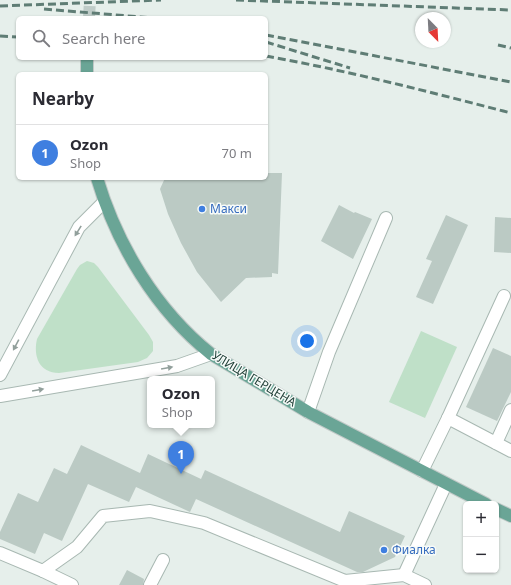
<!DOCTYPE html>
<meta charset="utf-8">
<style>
:root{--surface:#fff;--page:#f7f7f7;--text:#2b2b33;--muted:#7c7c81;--line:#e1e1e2;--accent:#1a73e8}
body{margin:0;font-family:"Noto Sans",sans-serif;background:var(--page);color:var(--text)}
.controls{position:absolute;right:12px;bottom:12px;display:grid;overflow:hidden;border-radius:6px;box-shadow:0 1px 3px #0004}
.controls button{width:36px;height:36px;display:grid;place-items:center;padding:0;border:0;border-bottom:1px solid var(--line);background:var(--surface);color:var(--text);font:20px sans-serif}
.compass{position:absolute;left:415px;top:12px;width:36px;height:36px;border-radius:50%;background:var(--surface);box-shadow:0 1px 3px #0004;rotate:156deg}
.you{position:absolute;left:307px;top:341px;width:14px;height:14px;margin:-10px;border:3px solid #fff;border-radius:50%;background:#1a73e8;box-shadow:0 0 0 6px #1a73e833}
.badge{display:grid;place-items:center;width:26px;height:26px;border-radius:50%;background:var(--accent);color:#fff;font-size:13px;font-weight:700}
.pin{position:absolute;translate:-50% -33px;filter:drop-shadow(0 1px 2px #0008)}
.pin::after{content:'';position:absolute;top:21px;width:14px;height:12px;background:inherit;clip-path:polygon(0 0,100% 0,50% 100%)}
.popup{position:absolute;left:147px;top:376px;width:68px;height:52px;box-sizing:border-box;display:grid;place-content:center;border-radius:6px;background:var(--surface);filter:drop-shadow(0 1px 3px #0005);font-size:13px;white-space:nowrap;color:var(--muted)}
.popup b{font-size:15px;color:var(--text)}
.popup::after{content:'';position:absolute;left:50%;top:100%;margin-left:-8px;border:8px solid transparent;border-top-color:var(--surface)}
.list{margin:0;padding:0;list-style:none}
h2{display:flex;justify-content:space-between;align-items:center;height:52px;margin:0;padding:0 16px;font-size:17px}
h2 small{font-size:13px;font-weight:400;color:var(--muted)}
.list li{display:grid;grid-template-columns:26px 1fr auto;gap:12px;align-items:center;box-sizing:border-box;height:56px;padding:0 16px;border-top:1px solid var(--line)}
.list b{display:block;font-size:15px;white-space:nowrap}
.list p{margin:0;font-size:13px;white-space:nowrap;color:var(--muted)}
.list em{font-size:13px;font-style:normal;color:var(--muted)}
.icon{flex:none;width:22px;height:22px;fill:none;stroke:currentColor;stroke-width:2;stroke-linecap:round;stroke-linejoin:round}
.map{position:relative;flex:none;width:511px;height:585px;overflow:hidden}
.search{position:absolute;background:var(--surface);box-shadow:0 1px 3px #0004;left:16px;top:16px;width:252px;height:44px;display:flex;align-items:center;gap:10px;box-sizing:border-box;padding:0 14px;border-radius:6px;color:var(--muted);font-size:15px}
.panel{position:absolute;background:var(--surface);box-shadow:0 1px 3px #0004;left:16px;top:72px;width:252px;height:108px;border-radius:6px}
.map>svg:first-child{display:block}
.green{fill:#bfe0c8}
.building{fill:#bbcac4}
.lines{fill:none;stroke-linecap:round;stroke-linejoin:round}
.major-tunnel{stroke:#bfccc8;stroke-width:12;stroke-dasharray:12 6;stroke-linecap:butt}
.minor-casing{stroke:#a8b8b2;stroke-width:14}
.major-casing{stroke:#c2cac8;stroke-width:14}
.minor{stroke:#fff;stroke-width:12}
.major{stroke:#6aa596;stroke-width:12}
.rail{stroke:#5f7d75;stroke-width:3;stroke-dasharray:8 4;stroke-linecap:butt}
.oneway{fill:#92a09c}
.shop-dot{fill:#3f7fe0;stroke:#f7fbf9;stroke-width:1.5}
.labels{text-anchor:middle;stroke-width:3;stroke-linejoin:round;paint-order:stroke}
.shop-label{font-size:12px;fill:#366cbe;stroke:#f7fbf9;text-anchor:start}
.street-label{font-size:12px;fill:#24423a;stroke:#f7fbf9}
</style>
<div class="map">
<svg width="511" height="585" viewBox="0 0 511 585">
<rect width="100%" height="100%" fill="#e6efeb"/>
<g class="green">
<path d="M 87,261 L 94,263 L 98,267 L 149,335 L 153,342 L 153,351 L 147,358 L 138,362 L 59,373 C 39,373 33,356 37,339 L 77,269 L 80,265 Z"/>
<polygon points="421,331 457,347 425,418 389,402"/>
</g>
<g class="building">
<polygon points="266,173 282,173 278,274 272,273 272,277 246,278 221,302 197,272 181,243 168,214 160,189 165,178 266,178"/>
<polygon points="339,205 354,213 355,212 372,219 353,259 321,241"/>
<polygon points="446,215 468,225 433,304 416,297 432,261 426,259"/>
<polygon points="495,217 511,218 511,253 494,252"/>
<polygon points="493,348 511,356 511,392 497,421 466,407"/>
<polygon points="81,445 140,473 148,454 201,479 205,470 340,532 349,511 405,536 395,557 363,572 357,572 196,499 190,512 136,487 129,502 88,484 62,541 44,533 35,554 0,539 0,532 18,493 38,502 54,468 67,474"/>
<polygon points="127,570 144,579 143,585 119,585"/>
</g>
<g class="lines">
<polyline class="major-tunnel" points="89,18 90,0"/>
<defs>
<g id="minor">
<polyline points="0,375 79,227 104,202"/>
<polyline points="0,396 177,366 211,354"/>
<polyline points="308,412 329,352 386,218"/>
<polyline points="448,418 511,451"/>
<polyline points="496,443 511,410"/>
<polyline points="422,471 448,418 504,296"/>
<polyline points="0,553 43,571 77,547 103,516 150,511 204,523 345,581 404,575 425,585"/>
<polyline points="43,571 72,585"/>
<polyline points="404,575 446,484"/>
<polyline points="150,585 163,560"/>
</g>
<g id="major">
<polyline points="87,74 87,58"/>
<path d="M 97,178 C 117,245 156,310 211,354 L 308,412 L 486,504"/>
<polyline points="496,509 511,516"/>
</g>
</defs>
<use href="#minor" class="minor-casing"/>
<use href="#major" class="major-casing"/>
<use href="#minor" class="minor"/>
<use href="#major" class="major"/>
<g class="rail">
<polyline points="236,0 511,10"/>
<polyline points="0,6 161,0"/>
<polyline points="44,9 153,18"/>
<polyline points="266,35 511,82"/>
<polyline points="0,36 18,37"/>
<polyline points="266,42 350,68"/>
<polyline points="498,45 511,48"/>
<path d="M 266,56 C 349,71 430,92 511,113"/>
</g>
</g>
<defs><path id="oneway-solid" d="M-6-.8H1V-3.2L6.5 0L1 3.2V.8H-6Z"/></defs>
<g class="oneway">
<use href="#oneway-solid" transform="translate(78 231) rotate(122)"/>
<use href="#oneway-solid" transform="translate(16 345) rotate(118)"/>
<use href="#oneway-solid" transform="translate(167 368) rotate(-10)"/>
<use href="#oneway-solid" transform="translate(38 390) rotate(-10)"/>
</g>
<g class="shop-dot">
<circle cx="202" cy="209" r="4"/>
<circle cx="384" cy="550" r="4"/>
</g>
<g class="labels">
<g class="shop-label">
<text x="210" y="213">Макси</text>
<text x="392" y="554">Фиалка</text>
</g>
<g class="street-label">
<text transform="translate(254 379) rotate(31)" y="4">УЛИЦА ГЕРЦЕНА</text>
</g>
</g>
</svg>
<div class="controls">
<button>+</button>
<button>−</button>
</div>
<svg class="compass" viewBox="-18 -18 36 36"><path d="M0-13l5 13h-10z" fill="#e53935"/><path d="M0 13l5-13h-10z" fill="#7c7c81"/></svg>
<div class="you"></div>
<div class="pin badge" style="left:181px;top:474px;background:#3f7fe0">1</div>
<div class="popup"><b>Ozon</b>Shop</div>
<div class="search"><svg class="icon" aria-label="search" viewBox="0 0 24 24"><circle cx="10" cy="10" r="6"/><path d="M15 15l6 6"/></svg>Search here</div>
<section class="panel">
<h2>Nearby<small></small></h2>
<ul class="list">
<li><span class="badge" style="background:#3f7fe0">1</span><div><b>Ozon</b><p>Shop</p></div><em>70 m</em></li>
</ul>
</section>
</div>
